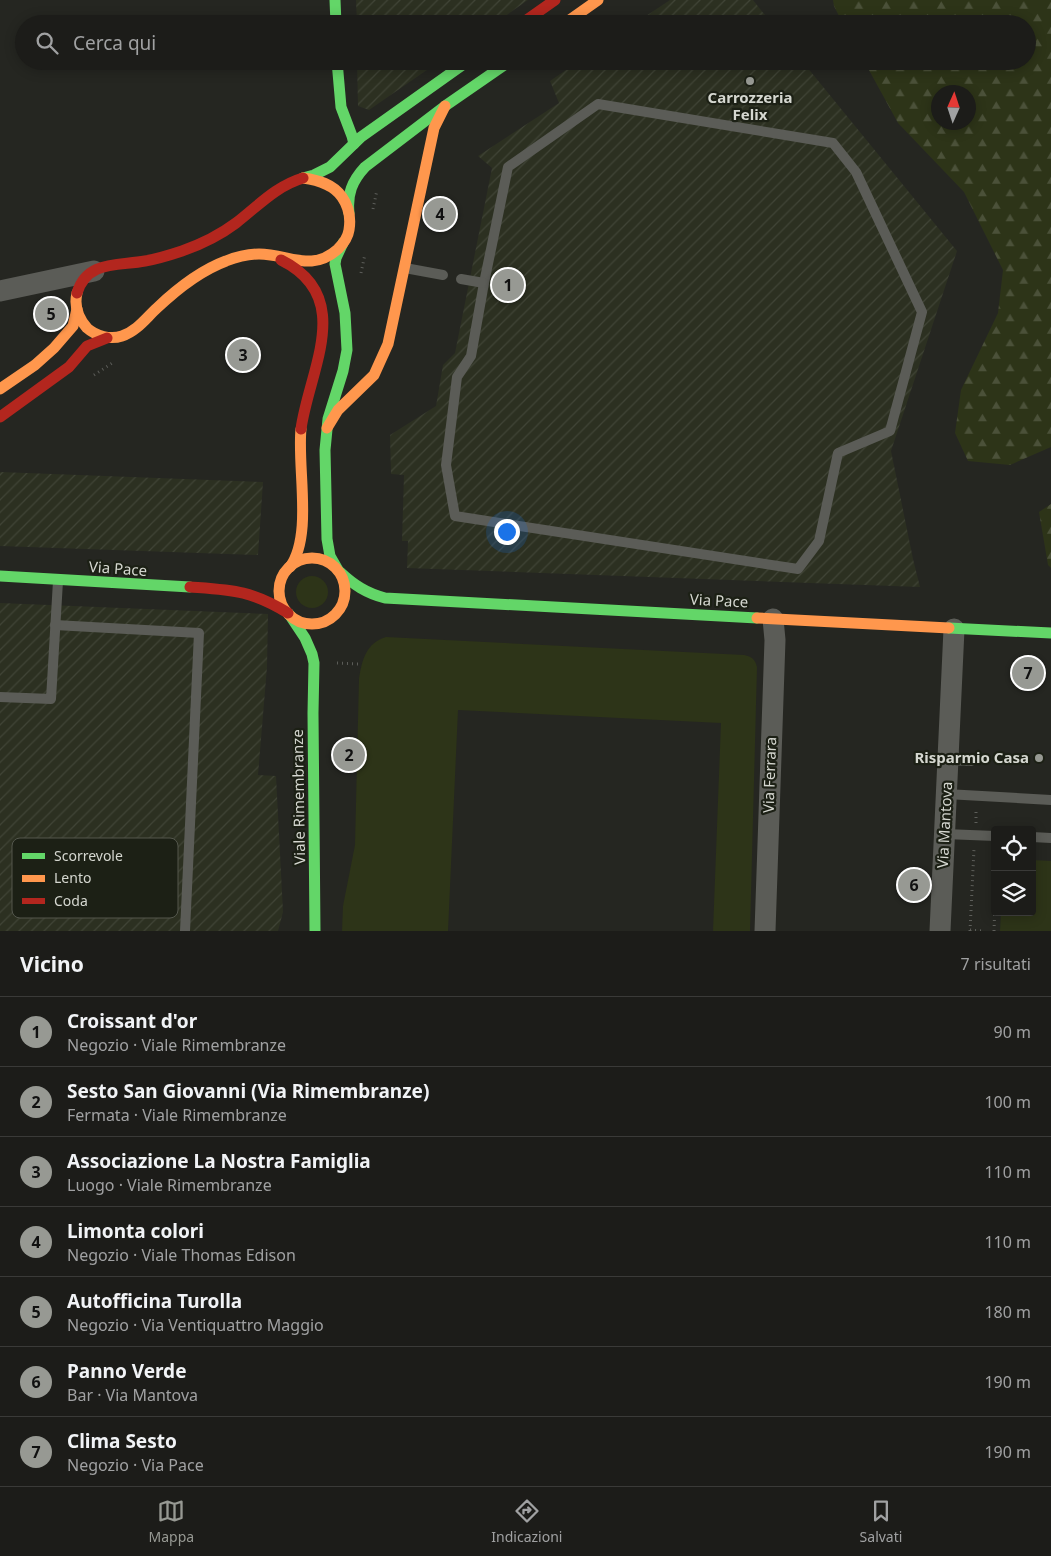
<!DOCTYPE html>
<html lang="it">
<meta charset="utf-8">
<style>
:root{--surface:#1c1c19;--page:#252522;--text:#f1f3f6;--muted:#a0a1a2;--line:#3a3a38;--accent:#979993}
body{margin:0;font-family:"Noto Sans",sans-serif;background:var(--page);color:var(--text)}
.controls{position:absolute;right:15px;bottom:15px;display:grid;overflow:hidden;border-radius:5px;box-shadow:0 2px 12px #0003}
.controls button{width:45px;height:45px;display:grid;place-items:center;padding:0;border:0;border-bottom:1px solid var(--line);background:var(--surface);color:var(--text);font:25px sans-serif}
.compass{position:absolute;left:931px;top:85px;width:45px;height:45px;border-radius:50%;background:var(--surface);box-shadow:0 2px 12px #0003;rotate:3deg}
.you{position:absolute;left:506px;top:531px;width:18px;height:18px;margin:-12px;border:4px solid #fff;border-radius:50%;background:#1a73e8;box-shadow:0 0 0 8px #1a73e833}
.badge{display:grid;place-items:center;width:32px;height:32px;border-radius:50%;background:var(--accent);color:#111;font-size:16px;font-weight:700}
.pin{position:absolute;translate:-50% -50%;border:2px solid #fff;box-shadow:0 1px 5px #0006}
.list{margin:0;padding:0;list-style:none}
h2{display:flex;justify-content:space-between;align-items:center;height:65px;margin:0;padding:0 20px;font-size:21px}
h2 small{font-size:16px;font-weight:400;color:var(--muted)}
.list li{display:grid;grid-template-columns:32px 1fr auto;gap:15px;align-items:center;box-sizing:border-box;height:70px;padding:0 20px;border-top:1px solid var(--line)}
.list b{display:block;font-size:19px;white-space:nowrap}
.list p{margin:0;font-size:16px;white-space:nowrap;color:var(--muted)}
.list em{font-size:16px;font-style:normal;color:var(--muted)}
.icon{flex:none;width:28px;height:28px;fill:none;stroke:currentColor;stroke-width:2;stroke-linecap:round;stroke-linejoin:round}
.map{position:relative;flex:none;width:1051px;height:931px;overflow:hidden}
.search{position:absolute;background:var(--surface);box-shadow:0 2px 12px #0003;left:15px;right:15px;top:15px;height:55px;display:flex;align-items:center;gap:12px;box-sizing:border-box;padding:0 18px;border-radius:28px;color:var(--muted);font-size:19px}
.sheet{height:555px;background:var(--surface)}
nav{display:flex;justify-content:space-around;align-items:center;box-sizing:border-box;height:70px;border-top:1px solid var(--line);background:var(--surface);font-size:14px;color:var(--muted)}
nav a{display:grid;justify-items:center;gap:2px}
nav .on{color:var(--accent)}
.map>svg:first-child{display:block}
.industrial{fill:url(#industrial-furrows)}
.green{fill:#2d3418}
.forest{fill:url(#forest-firs);fill-rule:evenodd}
.lines{fill:none;stroke-linecap:round;stroke-linejoin:round}
.path{stroke:#5d5e5a;stroke-width:3;stroke-dasharray:1 4;stroke-linecap:butt}
.lane{stroke:#5b5c57;stroke-width:10}
.street{stroke:#5b5c57;stroke-width:21}
.fast{stroke:#63d668;stroke-width:11}
.slow{stroke:#ff974d;stroke-width:11}
.jam{stroke:#b3261e;stroke-width:11}
.poi-dot{fill:#979993;stroke:#1c2015;stroke-width:2}
.labels{text-anchor:middle;stroke-width:4.5;stroke-linejoin:round;paint-order:stroke}
.poi-label{font-size:15px;font-weight:bold;fill:#d5d7d0;stroke:#1c2015}
.street-label{font-size:15px;fill:#d5d7d0;stroke:#1c2015}
.key{fill:#1c2015;stroke:#54574d;stroke-width:1}
.key-label{font-size:14px;fill:#d5d7d0}
</style>
<div class="map">
<svg width="1051" height="931" viewBox="0 0 1051 931">
<defs>
<pattern id="industrial-furrows" width="10" height="10" patternUnits="userSpaceOnUse" patternTransform="scale(1.25)"><rect width="10" height="10" fill="#2c3021"/><path d="M-1 1l2-2M0 10L10 0M9 11l2-2" fill="none" stroke="#404436"/></pattern>
<pattern id="forest-firs" width="22" height="20" patternUnits="userSpaceOnUse" patternTransform="scale(1.25)"><rect width="22" height="20" fill="#2d3418"/><path d="M5 1l3.5 6h-7zM16 11l3.5 6h-7z" fill="#4b5139"/></pattern>
</defs>
<rect width="100%" height="100%" fill="#252621"/>
<g class="industrial">
<polygon points="356,0 528,0 494,24 357,24"/>
<polygon points="670,0 753,0 772,24 634,24"/>
<polygon points="357,61 440,61 369,110 358,106"/>
<polygon points="579,61 802,61 957,251 891,451 913,559 920,587 407,568 408,541 402,541 404,475 391,474 390,435 436,406 443,365 455,353 492,168 478,156 559,103 550,81"/>
<polygon points="0,472 263,482 258,555 0,546"/>
<polygon points="0,603 268,614 267,667 258,775 276,776 283,912 278,931 0,931"/>
</g>
<g class="green">
<circle cx="312" cy="592" r="16"/>
<path d="M 386,637 L 744,655 C 752,657 755,659 757,667 L 750,931 L 713,931 L 721,723 L 458,710 L 448,931 L 342,931 L 343,906 L 355,845 L 359,679 C 362,660 366,643 386,637 Z"/>
<polygon points="1032,860 1051,861 1051,931 1000,931 1001,912 1032,912"/>
</g>
<g class="forest">
<path d="M 833,0 L 1051,0 L 1051,447 L 1010,465 L 968,461 L 955,433 L 961,390 L 998,313 L 1003,270 L 964,192 L 898,123 L 864,61 L 1027,61 L 1027,24 L 843,24 L 834,6 ZM 938,92 L 968,92 L 968,122 L 938,122 Z"/>
<polygon points="1051,504 1051,568 1048,565 1039,512"/>
</g>
<g class="lines">
<g class="path">
<polyline points="373,209 377,190"/>
<polyline points="361,273 365,254"/>
<polyline points="94,375 114,362"/>
<polyline points="337,663 359,664"/>
<polyline points="976,823 976,809"/>
<polyline points="970,930 982,931"/>
<polyline points="970,931 974,849"/>
<polyline points="994,931 995,901"/>
</g>
<g class="lane">
<polygon points="598,104 833,143 856,172 922,312 890,431 838,453 819,541 798,569 455,516 446,465 457,377 471,356 484,283 508,167"/>
<polyline points="405,268 443,275"/>
<polyline points="461,279 484,283"/>
<polyline points="55,625 199,633 185,931"/>
<polyline points="0,697 51,699 58,581"/>
<polyline points="948,760 971,761"/>
<polyline points="946,794 1051,800"/>
<polyline points="945,834 995,836"/>
<polyline points="1032,837 1051,838"/>
</g>
<g class="street">
<polyline points="0,291 94,271"/>
<polyline points="765,931 775,640 773,619"/>
<polyline points="940,931 954,629"/>
</g>
<g class="fast">
<polyline points="335,0 336,24"/>
<polyline points="337,61 341,107 352,136 354,144"/>
<polyline points="303,178 314,175 330,167 361,137 468,61"/>
<path d="M 349,213 C 347,194 352,181 365,167 L 445,106 L 510,61"/>
<polyline points="338,570 330,556 327,539 325,450 328,419 343,371 347,350 345,313 335,264 336,258 343,243"/>
<path d="M 340,572 C 354,585 366,593 385,598 L 757,618"/>
<polyline points="0,576 190,587"/>
<polyline points="289,614 305,638 312,654 314,663 313,713 315,931"/>
<polyline points="949,628 1051,633"/>
</g>
<g class="slow">
<polyline points="564,24 598,0"/>
<path d="M 77,293 C 74,306 78,318 87,328 C 96,336 110,340 122,336 C 137,331 146,318 157,308 C 177,289 199,271 226,261 C 236,257 247,254 259,254 C 289,254 311,273 338,249 C 343,244 348,237 349,230 C 351,218 349,207 342,197 C 333,184 318,180 303,178"/>
<polyline points="0,389 35,365 54,348 73,326 77,309"/>
<polyline points="327,428 338,410 374,375 388,344 434,128 445,106"/>
<circle cx="312" cy="591" r="33"/>
<path d="M 290,567 C 313,535 297,468 301,429"/>
<polyline points="757,618 949,628"/>
</g>
<g class="jam">
<polyline points="521,24 555,0"/>
<path d="M 281,260 C 356,297 309,370 301,429"/>
<path d="M 77,293 C 87,260 118,266 145,261 C 157,259 170,255 182,251 C 202,244 220,235 236,223 C 258,206 276,186 303,178"/>
<polyline points="0,417 69,367 87,346 107,338"/>
<path d="M 190,587 C 231,590 251,590 288,613"/>
</g>
</g>
<g class="poi-dot">
<circle cx="750" cy="81" r="5"/>
<circle cx="1039" cy="758" r="5"/>
</g>
<g class="labels">
<g class="poi-label">
<text x="750" y="103">Carrozzeria<tspan x="750" dy="17">Felix</tspan></text>
<text x="1029" y="763" text-anchor="end">Risparmio Casa</text>
</g>
<g class="street-label">
<text transform="translate(118 569) rotate(4)" y="5">Via Pace</text>
<text transform="translate(719 601) rotate(3)" y="5">Via Pace</text>
<text transform="translate(770 775) rotate(-88)" y="5">Via Ferrara</text>
<text transform="translate(299 797) rotate(-91)" y="5">Viale Rimembranze</text>
<text transform="translate(945 825) rotate(-87)" y="5">Via Mantova</text>
</g>
</g>
<rect x="12" y="838" width="166" height="80" rx="8" class="key"/>
<rect x="22" y="853" width="23" height="6" fill="#63d668"/>
<rect x="22" y="875" width="23" height="7" fill="#ff974d"/>
<rect x="22" y="898" width="23" height="6" fill="#b3261e"/>
<g class="key-label">
<text x="54" y="861">Scorrevole</text>
<text x="54" y="883">Lento</text>
<text x="54" y="906">Coda</text>
</g>
</svg>
<div class="controls">
<button><svg class="icon" aria-label="locate" viewBox="0 0 24 24"><circle cx="12" cy="12" r="6"/><path d="M12 2v4M12 18v4M2 12h4M18 12h4"/></svg></button>
<button><svg class="icon" aria-label="layers" viewBox="0 0 24 24"><path d="M12 4l9 5-9 5-9-5zM3 14l9 5 9-5"/></svg></button>
</div>
<svg class="compass" viewBox="-18 -18 36 36"><path d="M0-13l5 13h-10z" fill="#e53935"/><path d="M0 13l5-13h-10z" fill="#a0a1a2"/></svg>
<div class="you"></div>
<div class="pin badge" style="left:508px;top:285px">1</div>
<div class="pin badge" style="left:349px;top:755px">2</div>
<div class="pin badge" style="left:243px;top:355px">3</div>
<div class="pin badge" style="left:440px;top:214px">4</div>
<div class="pin badge" style="left:51px;top:314px">5</div>
<div class="pin badge" style="left:914px;top:885px">6</div>
<div class="pin badge" style="left:1028px;top:673px">7</div>
<div class="search"><svg class="icon" aria-label="search" viewBox="0 0 24 24"><circle cx="10" cy="10" r="6"/><path d="M15 15l6 6"/></svg>Cerca qui</div>
</div>
<section class="sheet">
<h2>Vicino<small>7 risultati</small></h2>
<ul class="list">
<li><span class="badge">1</span><div><b>Croissant d'or</b><p>Negozio · Viale Rimembranze</p></div><em>90 m</em></li>
<li><span class="badge">2</span><div><b>Sesto San Giovanni (Via Rimembranze)</b><p>Fermata · Viale Rimembranze</p></div><em>100 m</em></li>
<li><span class="badge">3</span><div><b>Associazione La Nostra Famiglia</b><p>Luogo · Viale Rimembranze</p></div><em>110 m</em></li>
<li><span class="badge">4</span><div><b>Limonta colori</b><p>Negozio · Viale Thomas Edison</p></div><em>110 m</em></li>
<li><span class="badge">5</span><div><b>Autofficina Turolla</b><p>Negozio · Via Ventiquattro Maggio</p></div><em>180 m</em></li>
<li><span class="badge">6</span><div><b>Panno Verde</b><p>Bar · Via Mantova</p></div><em>190 m</em></li>
<li><span class="badge">7</span><div><b>Clima Sesto</b><p>Negozio · Via Pace</p></div><em>190 m</em></li>
</ul>
</section>
<nav>
<a class="on"><svg class="icon" aria-label="map" viewBox="0 0 24 24"><path d="M3 6l6-2 6 2 6-2v14l-6 2-6-2-6 2zM9 4v14M15 6v14"/></svg>Mappa</a>
<a><svg class="icon" aria-label="directions" viewBox="0 0 24 24"><path d="M12 3l9 9-9 9-9-9zM9 14v-3h6M13 9l2 2-2 2"/></svg>Indicazioni</a>
<a><svg class="icon" aria-label="saved" viewBox="0 0 24 24"><path d="M7 4h10v16l-5-4-5 4z"/></svg>Salvati</a>
</nav>
